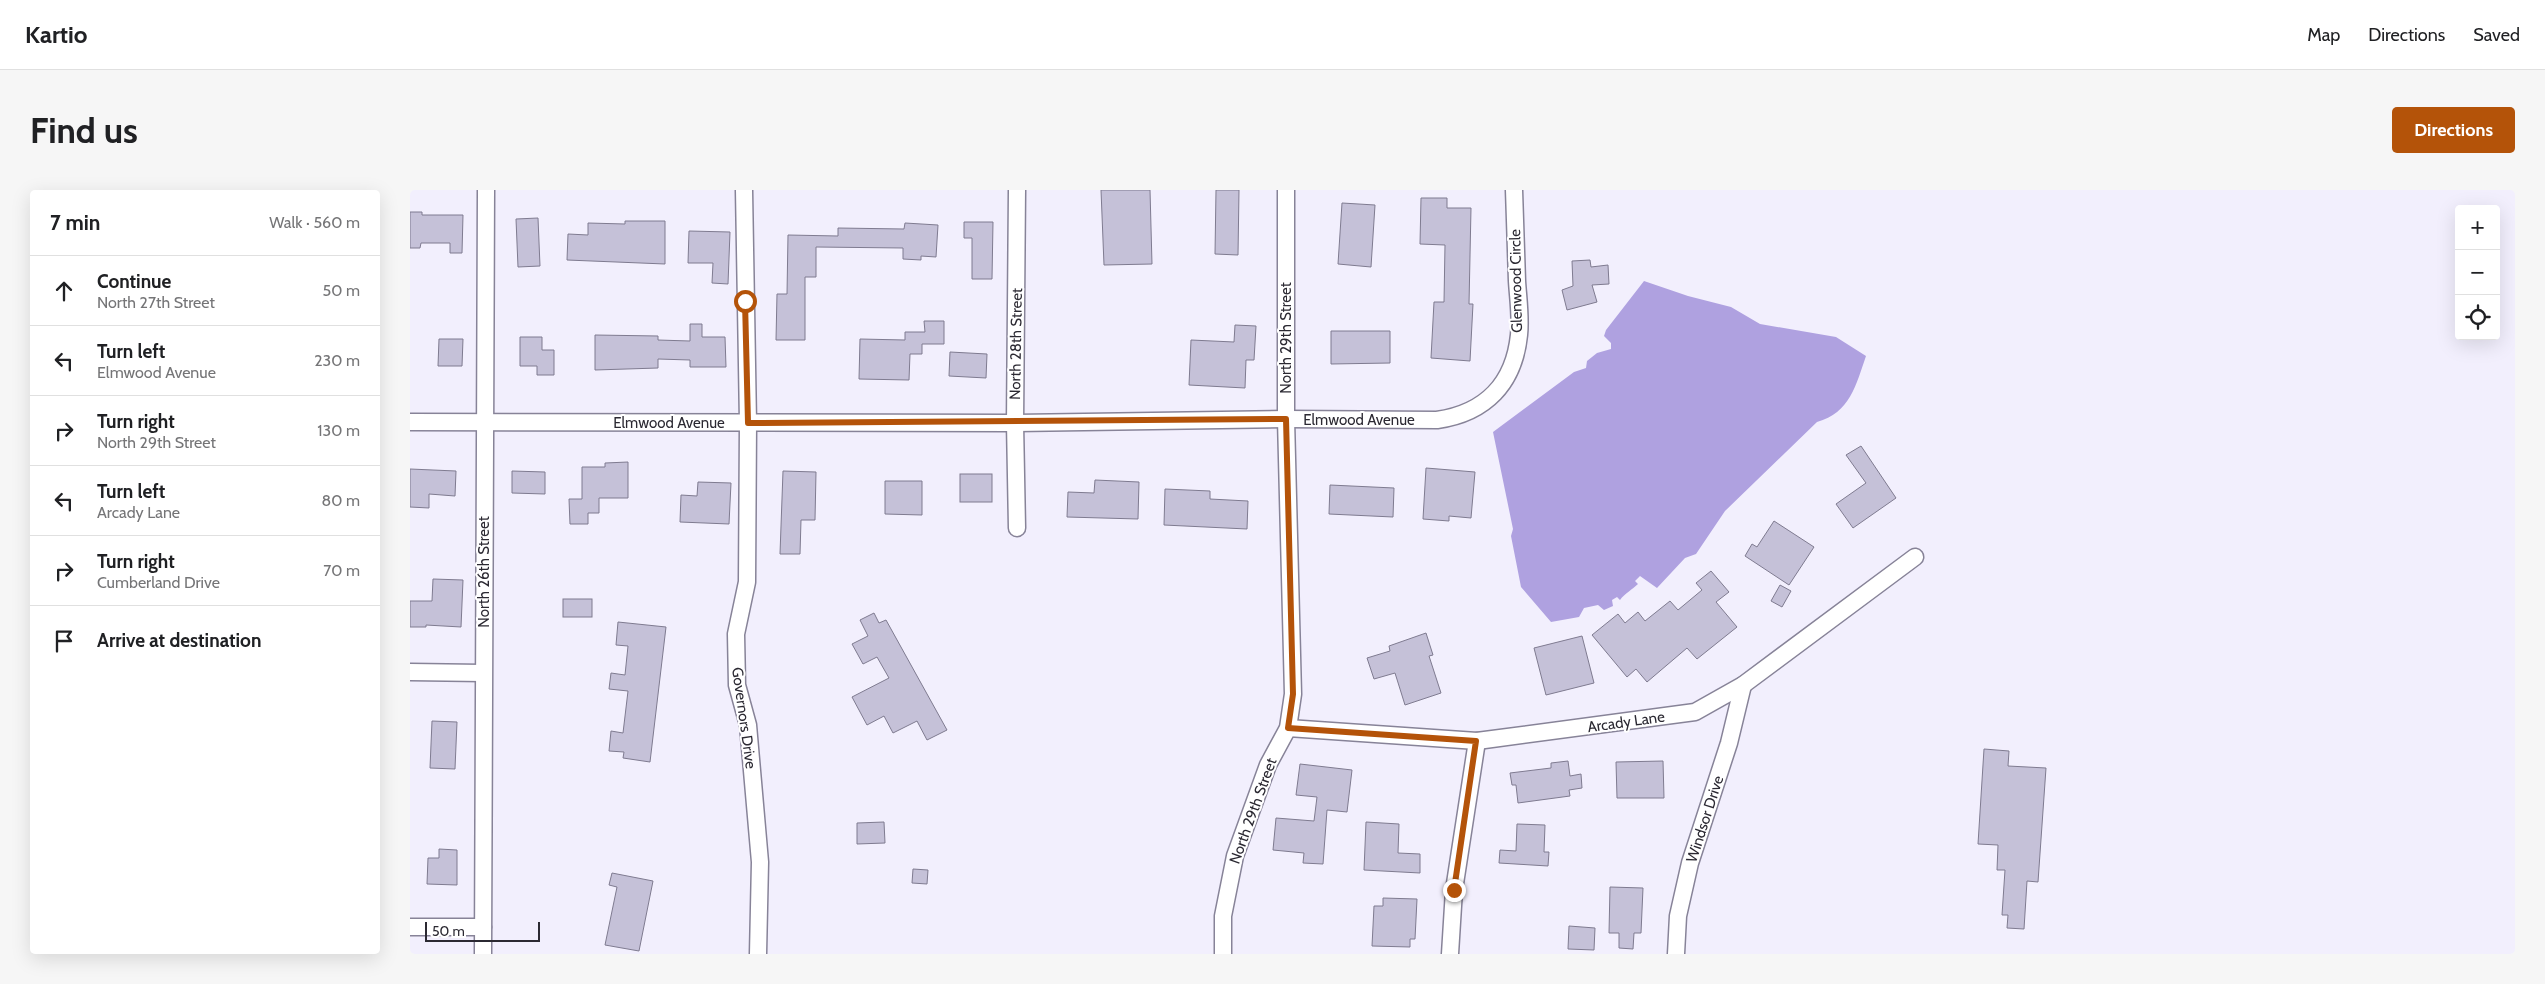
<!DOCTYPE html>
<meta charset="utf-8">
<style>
:root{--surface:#fff;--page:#f6f6f6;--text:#202124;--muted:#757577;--line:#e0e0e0;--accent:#b45309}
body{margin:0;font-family:Cabin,sans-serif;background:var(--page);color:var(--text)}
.controls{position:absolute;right:15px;top:15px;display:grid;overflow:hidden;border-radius:5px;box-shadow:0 5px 20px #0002}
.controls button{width:45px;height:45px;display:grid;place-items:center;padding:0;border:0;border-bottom:1px solid var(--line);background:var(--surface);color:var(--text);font:25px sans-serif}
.scale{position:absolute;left:15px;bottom:12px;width:115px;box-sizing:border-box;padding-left:5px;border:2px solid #2b2932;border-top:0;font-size:14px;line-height:18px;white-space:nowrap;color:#2b2932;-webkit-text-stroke:4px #fff;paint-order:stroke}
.stop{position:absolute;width:15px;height:15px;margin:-11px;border:4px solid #b45309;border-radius:50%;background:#fff}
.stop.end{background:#b45309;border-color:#fff;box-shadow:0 1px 5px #0008}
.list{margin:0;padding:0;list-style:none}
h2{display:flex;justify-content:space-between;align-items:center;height:65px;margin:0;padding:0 20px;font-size:21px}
h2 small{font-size:16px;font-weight:400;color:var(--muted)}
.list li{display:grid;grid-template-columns:32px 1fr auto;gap:15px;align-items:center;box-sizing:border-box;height:70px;padding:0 20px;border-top:1px solid var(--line)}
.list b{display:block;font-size:19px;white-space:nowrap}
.list p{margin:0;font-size:16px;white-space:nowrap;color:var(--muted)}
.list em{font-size:16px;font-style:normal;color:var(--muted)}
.icon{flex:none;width:28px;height:28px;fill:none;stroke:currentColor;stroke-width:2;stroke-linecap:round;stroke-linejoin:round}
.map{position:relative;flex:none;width:2105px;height:764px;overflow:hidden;border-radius:5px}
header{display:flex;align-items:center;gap:30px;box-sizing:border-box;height:70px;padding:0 25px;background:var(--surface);border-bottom:1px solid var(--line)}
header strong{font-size:24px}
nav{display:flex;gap:28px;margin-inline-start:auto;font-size:18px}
.intro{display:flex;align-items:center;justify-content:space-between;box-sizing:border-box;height:120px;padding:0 30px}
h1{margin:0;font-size:35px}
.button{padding:12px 22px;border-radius:5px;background:var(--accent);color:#fff;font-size:18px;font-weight:700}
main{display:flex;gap:30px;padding:0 30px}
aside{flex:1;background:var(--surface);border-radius:5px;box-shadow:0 5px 20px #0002}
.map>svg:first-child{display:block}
.water{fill:#afa1e0}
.building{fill:#c5c1d8;stroke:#7f7b90}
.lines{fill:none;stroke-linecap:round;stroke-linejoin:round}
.minor-casing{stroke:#878398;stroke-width:19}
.minor{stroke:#fff;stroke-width:16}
.route{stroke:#b45309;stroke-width:6}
.labels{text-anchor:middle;stroke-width:4;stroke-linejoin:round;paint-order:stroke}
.street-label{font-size:15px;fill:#2b2932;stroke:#fff}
</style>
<header>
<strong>Kartio</strong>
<nav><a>Map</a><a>Directions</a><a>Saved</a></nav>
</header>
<div class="intro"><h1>Find us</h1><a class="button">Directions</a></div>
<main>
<aside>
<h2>7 min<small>Walk · 560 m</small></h2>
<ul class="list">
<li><svg class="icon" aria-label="ahead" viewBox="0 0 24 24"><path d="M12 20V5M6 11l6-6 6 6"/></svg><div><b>Continue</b><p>North 27th Street</p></div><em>50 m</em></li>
<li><svg class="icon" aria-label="left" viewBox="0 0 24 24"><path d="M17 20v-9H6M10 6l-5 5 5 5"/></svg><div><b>Turn left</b><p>Elmwood Avenue</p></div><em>230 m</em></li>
<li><svg class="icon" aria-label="right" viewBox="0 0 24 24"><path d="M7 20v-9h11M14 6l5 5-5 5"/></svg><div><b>Turn right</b><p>North 29th Street</p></div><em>130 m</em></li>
<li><svg class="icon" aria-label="left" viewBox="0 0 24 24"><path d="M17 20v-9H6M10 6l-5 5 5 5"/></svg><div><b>Turn left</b><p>Arcady Lane</p></div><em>80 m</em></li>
<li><svg class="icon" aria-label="right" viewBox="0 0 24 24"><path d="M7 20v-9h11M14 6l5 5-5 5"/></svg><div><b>Turn right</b><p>Cumberland Drive</p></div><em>70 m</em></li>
<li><svg class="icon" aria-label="arrive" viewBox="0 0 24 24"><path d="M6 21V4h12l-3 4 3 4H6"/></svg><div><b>Arrive at destination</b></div></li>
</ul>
</aside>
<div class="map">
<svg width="2105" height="764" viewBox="0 0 2105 764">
<rect width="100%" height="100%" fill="#f2effd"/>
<path class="water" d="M 1234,91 L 1278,106 L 1321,117 L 1350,134 L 1426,147 L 1456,166 C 1446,195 1440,223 1407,232 L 1315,321 L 1286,364 L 1275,368 L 1247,398 L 1230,386 L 1225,391 L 1228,394 C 1222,400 1215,403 1210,410 L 1207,407 L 1202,410 L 1203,416 L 1194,420 L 1188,415 L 1174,418 L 1169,427 L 1141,432 L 1111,397 L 1101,346 L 1103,339 L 1083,242 L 1164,182 L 1176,178 L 1177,171 L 1187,163 L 1201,159 L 1201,153 L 1194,146 L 1196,140 Z"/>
<g class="building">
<polygon points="691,0 740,0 742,74 694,75"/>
<polygon points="806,0 829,0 828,65 805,64"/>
<polygon points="1011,8 1037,8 1037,18 1061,18 1059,114 1063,114 1060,171 1021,168 1024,112 1034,112 1035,55 1010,54"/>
<polygon points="932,13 965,15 961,77 928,74"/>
<polygon points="0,22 12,22 12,25 53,25 52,63 40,63 40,53 11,53 10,58 0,58"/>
<polygon points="128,28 130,76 108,77 106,29"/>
<polygon points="215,31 255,31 255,74 157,70 158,44 178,45 178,33 215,34"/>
<polygon points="554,32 583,32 582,89 562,89 562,48 554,48"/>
<polygon points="495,33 528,35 526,67 511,66 511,70 493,69 493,58 406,57 406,87 395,87 395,150 366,150 367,104 377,104 378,45 428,46 428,38 494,39"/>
<polygon points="279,41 320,42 318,94 302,93 303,73 278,73"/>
<polygon points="1180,70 1181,77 1198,75 1199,94 1182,95 1187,112 1157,120 1152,100 1163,96 1162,71"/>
<polygon points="514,131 534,131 534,154 512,154 512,164 500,164 499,190 449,189 450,149 495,150 495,142 515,142"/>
<polygon points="280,134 292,134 292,147 315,147 316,177 280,177 280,170 248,169 248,178 185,180 185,145 248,146 248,150 280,151"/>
<polygon points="825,135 846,136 844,170 836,170 835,198 779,195 781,150 824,152"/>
<polygon points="921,141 980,141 980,173 921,174"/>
<polygon points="110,147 132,147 132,160 144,160 144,185 127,185 127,176 110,176"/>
<polygon points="29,149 53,149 52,176 28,176"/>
<polygon points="540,162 577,164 576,188 539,186"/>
<polygon points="1451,256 1486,308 1443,338 1426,314 1456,293 1436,265"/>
<polygon points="218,272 218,308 189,308 189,323 178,323 178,334 160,334 159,309 172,309 172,277 195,277 195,273"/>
<polygon points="1016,278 1065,282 1061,328 1039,326 1039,331 1013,329"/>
<polygon points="0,279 46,281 45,306 19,304 19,318 0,317"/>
<polygon points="102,281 135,282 135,304 102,303"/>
<polygon points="373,281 406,282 405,330 391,330 390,364 370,364"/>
<rect x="550" y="284" width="32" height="28"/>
<polygon points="685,290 729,292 728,329 657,327 658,302 684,303"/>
<polygon points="475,291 512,291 512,325 475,324"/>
<polygon points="288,292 321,293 319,334 270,332 271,305 287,306"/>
<polygon points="920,295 984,298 983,327 919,324"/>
<polygon points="755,299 800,301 800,309 838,311 837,339 754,335"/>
<polygon points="1364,331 1404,357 1379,395 1335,366 1342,354 1347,357"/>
<polygon points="1301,381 1319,402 1306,412 1327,437 1287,469 1277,458 1237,492 1226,479 1217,487 1182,445 1208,424 1215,433 1228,422 1235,431 1260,411 1268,420 1292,400 1286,393"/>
<polygon points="23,389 53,390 51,437 16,435 16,437 0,437 0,411 22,411"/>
<polygon points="1370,395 1381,401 1372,417 1361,411"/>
<rect x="153" y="409" width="29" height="18"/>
<polygon points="464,423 469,433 476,430 537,540 517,550 507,531 483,543 474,526 457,535 442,507 479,488 467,467 453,474 442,454 458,446 450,430"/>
<polygon points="208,432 256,437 240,572 213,568 214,562 199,561 201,541 213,543 218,501 199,499 201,483 215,485 218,456 206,455"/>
<polygon points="1016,443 1023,465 1019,466 1031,503 995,515 985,483 964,489 957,468 980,461 979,456"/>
<polygon points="1172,446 1184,493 1136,505 1124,458"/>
<polygon points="22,531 47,532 45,579 20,578"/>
<polygon points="1574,559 1599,561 1598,576 1636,578 1628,692 1617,691 1614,739 1597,738 1598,725 1592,725 1595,680 1587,680 1588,655 1568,654"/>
<polygon points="1158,571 1160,586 1171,584 1172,598 1159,600 1160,606 1108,613 1106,595 1102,595 1100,583 1141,578 1141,573"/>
<polygon points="1253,571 1254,608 1207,608 1206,572"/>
<polygon points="890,574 942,580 937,622 917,620 913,674 893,673 894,663 863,660 866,628 904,631 907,607 886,605"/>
<polygon points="474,632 475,653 447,654 447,633"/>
<polygon points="956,632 989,634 988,663 1010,664 1010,683 954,680"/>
<polygon points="1107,634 1135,635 1134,662 1139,662 1138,676 1089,673 1090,660 1106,661"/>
<polygon points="29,659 47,660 47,695 17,694 18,668 29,668"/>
<polygon points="503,679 518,680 517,694 502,693"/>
<polygon points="202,683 243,691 229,761 195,755 207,697 199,695"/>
<polygon points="1200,697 1233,698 1231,743 1224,743 1223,759 1209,758 1209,743 1199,743"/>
<polygon points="973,708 1007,709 1005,749 1000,749 1000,757 962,756 964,716 973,716"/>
<polygon points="1159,736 1185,738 1184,760 1158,759"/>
</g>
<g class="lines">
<defs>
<g id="minor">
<polyline points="334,0 338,233 337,392 326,444 327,495 338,535 350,672 348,764"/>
<path d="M 0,232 L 605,233 L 876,229 L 1027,230 C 1076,223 1104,193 1109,145 C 1111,127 1108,108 1107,91 C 1106,61 1105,30 1104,0"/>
<polyline points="607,338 605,233 607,0"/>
<polyline points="0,482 73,483"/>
<polyline points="878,538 1067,551 1285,522 1333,495 1505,367"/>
<polyline points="0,737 73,737"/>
<polyline points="73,764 76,0"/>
<polyline points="813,764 813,726 825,666 858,575 878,538 883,504 876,229 876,0"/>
<polyline points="1040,764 1044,700 1067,551"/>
<polyline points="1266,764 1268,726 1280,673 1319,553 1333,495"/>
</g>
</defs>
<use href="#minor" class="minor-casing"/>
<use href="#minor" class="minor"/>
</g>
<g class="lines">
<polyline class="route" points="335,111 338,233 876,229 883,504 878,538 1066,551 1044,700"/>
</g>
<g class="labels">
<g class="street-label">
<text transform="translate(1106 91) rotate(-91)" y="5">Glenwood Circle</text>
<text transform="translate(876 148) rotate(-90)" y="5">North 29th Street</text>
<text transform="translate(606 154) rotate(-89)" y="5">North 28th Street</text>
<text x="949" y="235">Elmwood Avenue</text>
<text x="259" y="238">Elmwood Avenue</text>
<text transform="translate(74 382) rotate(-90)" y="5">North 26th Street</text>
<text transform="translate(334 528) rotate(82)" y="5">Governors Drive</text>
<text transform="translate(1216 532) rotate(-8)" y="5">Arcady Lane</text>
<text transform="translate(843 621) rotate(-70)" y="5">North 29th Street</text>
<text transform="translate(1295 629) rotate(-72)" y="5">Windsor Drive</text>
</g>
</g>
</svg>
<div class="controls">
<button>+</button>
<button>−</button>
<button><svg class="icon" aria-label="locate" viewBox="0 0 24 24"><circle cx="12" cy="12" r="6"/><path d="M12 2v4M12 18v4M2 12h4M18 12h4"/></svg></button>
</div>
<div class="scale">50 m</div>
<div class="stop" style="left:335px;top:111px"></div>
<div class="stop end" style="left:1044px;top:700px"></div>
</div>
</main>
